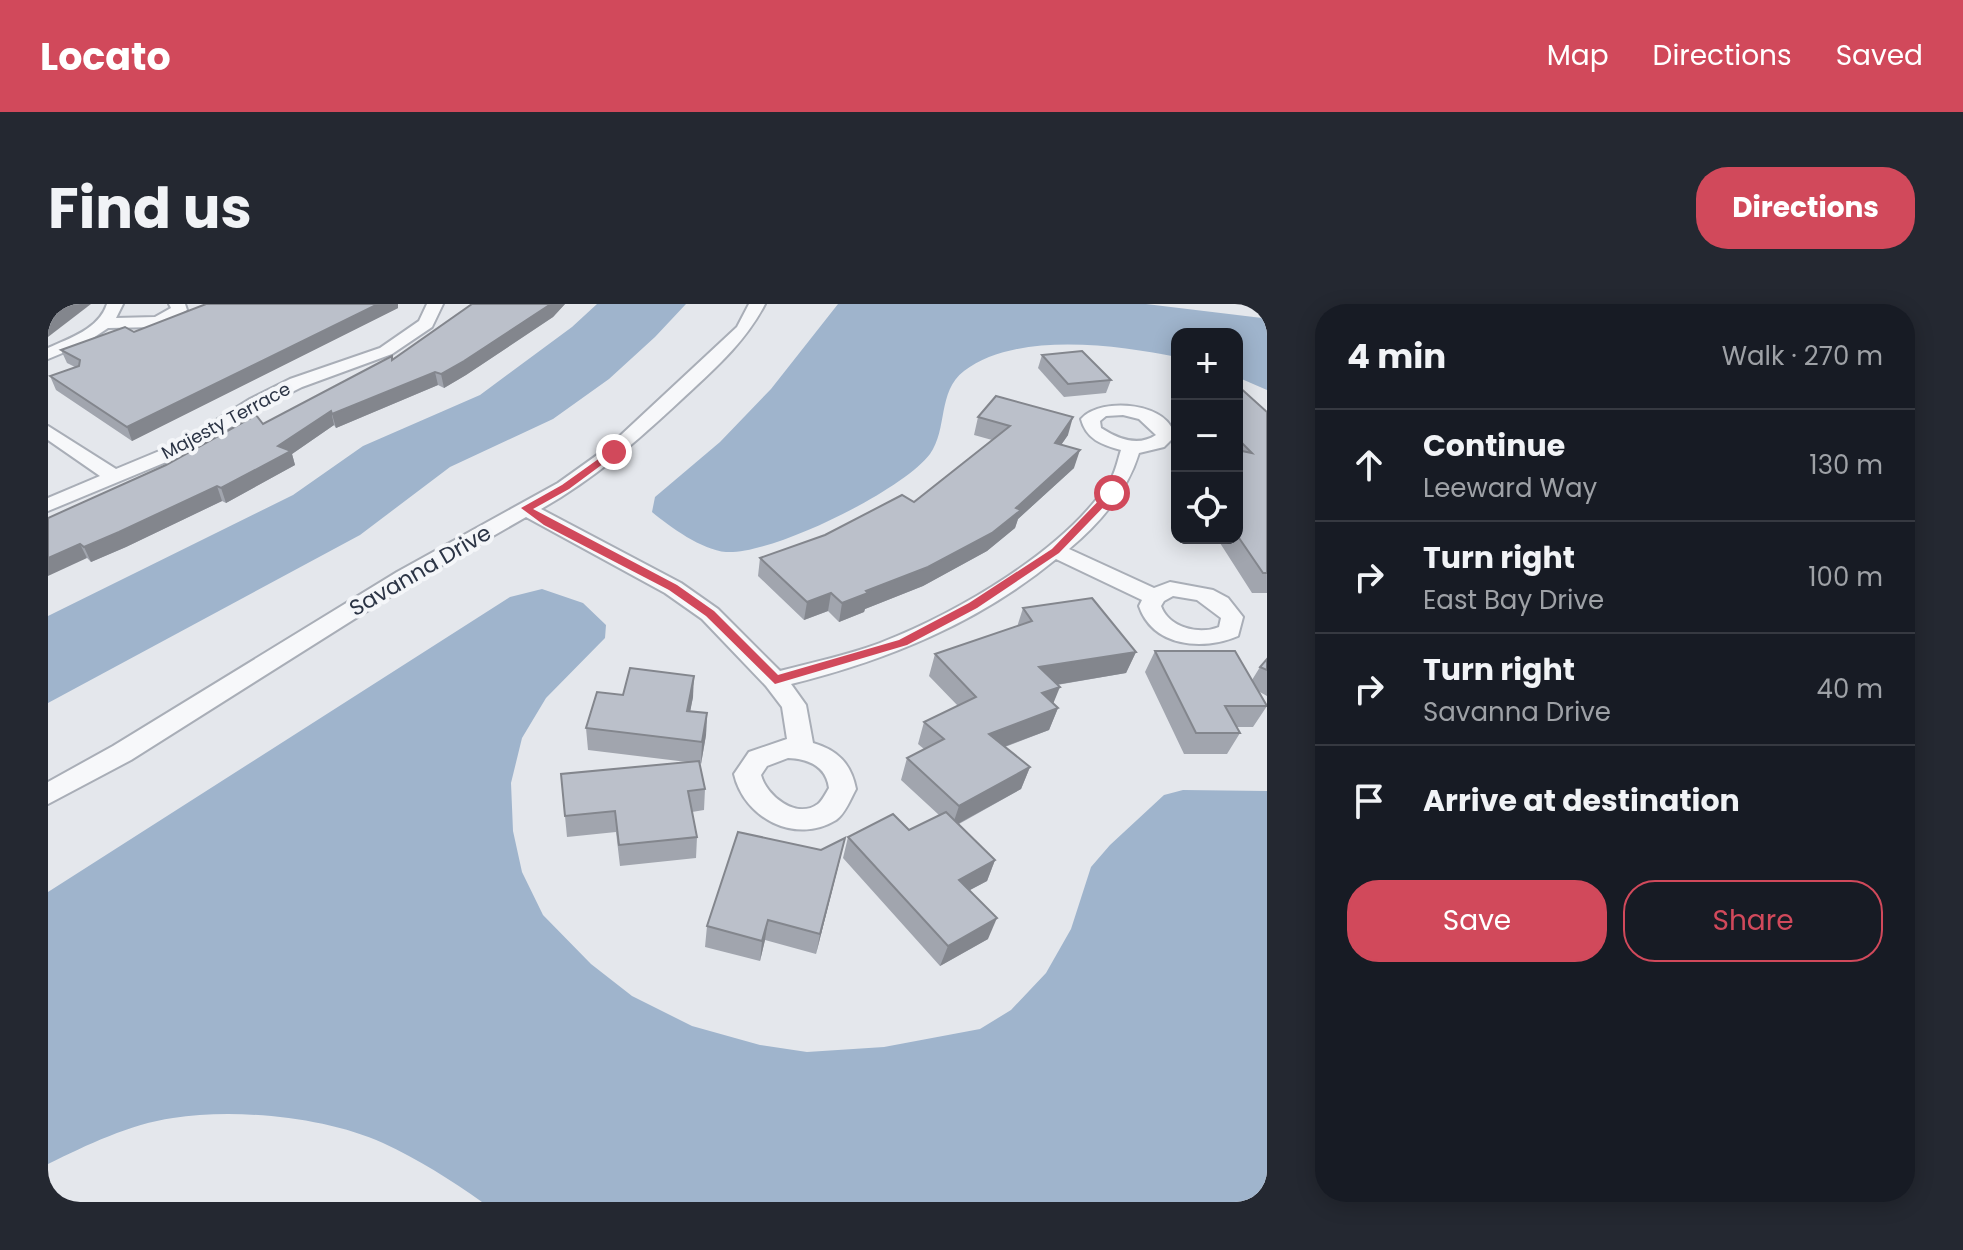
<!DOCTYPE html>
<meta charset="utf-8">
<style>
:root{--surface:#171b24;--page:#242831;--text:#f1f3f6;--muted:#9ea1a6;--line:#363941;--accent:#d1495b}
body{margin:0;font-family:Poppins,sans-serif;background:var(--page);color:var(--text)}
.controls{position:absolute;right:24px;top:24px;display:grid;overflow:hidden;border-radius:16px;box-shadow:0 4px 20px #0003}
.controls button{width:72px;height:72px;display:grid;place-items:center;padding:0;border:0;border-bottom:2px solid var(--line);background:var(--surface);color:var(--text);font:40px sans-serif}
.stop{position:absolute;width:24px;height:24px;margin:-18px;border:6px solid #d1495b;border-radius:50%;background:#fff}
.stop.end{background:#d1495b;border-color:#fff;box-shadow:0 2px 8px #0008}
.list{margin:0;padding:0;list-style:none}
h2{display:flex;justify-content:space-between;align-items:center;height:104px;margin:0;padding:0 32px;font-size:34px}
h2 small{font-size:26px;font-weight:400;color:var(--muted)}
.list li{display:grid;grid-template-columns:52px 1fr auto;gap:24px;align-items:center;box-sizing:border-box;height:112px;padding:0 32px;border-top:2px solid var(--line)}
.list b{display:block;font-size:30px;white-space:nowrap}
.list p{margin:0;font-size:26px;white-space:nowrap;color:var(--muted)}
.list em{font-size:26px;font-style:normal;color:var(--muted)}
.actions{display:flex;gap:16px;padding:24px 32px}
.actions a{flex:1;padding:18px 0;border:2px solid var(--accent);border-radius:32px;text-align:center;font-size:28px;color:var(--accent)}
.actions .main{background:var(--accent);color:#fff}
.icon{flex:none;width:44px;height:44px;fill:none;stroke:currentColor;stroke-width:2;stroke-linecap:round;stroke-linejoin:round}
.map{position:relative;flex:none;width:1219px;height:898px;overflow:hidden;border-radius:32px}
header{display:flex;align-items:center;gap:48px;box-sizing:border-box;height:112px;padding:0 40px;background:var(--accent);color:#fff}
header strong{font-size:38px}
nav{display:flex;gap:44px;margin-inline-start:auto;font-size:28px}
.intro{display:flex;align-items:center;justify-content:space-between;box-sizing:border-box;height:192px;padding:0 48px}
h1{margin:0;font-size:56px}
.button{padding:20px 36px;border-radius:32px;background:var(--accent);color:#fff;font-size:28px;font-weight:700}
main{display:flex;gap:48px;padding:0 48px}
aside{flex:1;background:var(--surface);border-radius:32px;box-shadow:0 4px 20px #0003}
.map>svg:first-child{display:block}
.water{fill:#9fb4cc}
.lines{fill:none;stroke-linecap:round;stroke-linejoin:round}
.street-casing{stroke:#a9aeb7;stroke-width:4}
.street{fill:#f7f8fa;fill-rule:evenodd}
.wall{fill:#a1a5ae}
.shaded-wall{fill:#83868d}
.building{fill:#bbc0ca;stroke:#83868d;stroke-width:2}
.route{fill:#d1495b}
.labels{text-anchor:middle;stroke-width:8;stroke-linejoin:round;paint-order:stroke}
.far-street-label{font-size:18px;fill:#2b3445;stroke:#f4f6f9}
.street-label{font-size:22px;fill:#2b3445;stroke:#f4f6f9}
</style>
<header>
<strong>Locato</strong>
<nav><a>Map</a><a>Directions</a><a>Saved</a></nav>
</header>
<div class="intro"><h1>Find us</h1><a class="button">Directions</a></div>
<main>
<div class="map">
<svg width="1219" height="898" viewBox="0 0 1219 898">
<rect width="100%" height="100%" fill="#e4e7ec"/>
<g class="water">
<polygon points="549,0 638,0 607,33 561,75 505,115 402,163 312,231 0,399 0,312 245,191 315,142 432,91 524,23"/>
<path d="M 790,0 L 1098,0 L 1214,14 L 1219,16 L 1219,86 L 1189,73 L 1189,30 L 1129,30 L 1129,53 C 1069,41 969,27 916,67 C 889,88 900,125 882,150 C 854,187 724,251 678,248 C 654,246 622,223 604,208 L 607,193 L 672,138 L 723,85 Z"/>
<path d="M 494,285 L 535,299 L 558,321 L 557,334 L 498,394 L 474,434 L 463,479 L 465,527 L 474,568 L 495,611 L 543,660 L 584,692 L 644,722 L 712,741 L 759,748 L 836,743 L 932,725 L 963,706 L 998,669 L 1023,625 L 1043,563 L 1062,541 L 1116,491 L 1135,486 L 1219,487 L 1219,898 L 434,898 C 403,876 370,855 335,839 C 278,813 188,804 125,814 C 82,820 39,841 0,860 L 0,588 L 462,293 Z"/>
</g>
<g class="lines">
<defs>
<g id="street">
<path d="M 59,0 L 75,0 L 68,14 L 107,13 L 123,4 L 121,0 L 137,0 L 139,6 L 110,23 L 60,24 L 36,40 L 0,55 L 0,44 C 22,34 51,25 59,0 Z"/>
<polygon points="379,0 395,0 384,23 344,50 254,83 214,103 147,146 0,207 0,194 52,172 0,136 0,122 68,165 133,138 202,95 242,75 332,44 371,17"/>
<path d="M 701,0 L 717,0 C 697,39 664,67 633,96 C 589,137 546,175 493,205 L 633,279 L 670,305 L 732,367 C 766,358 800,351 832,339 C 909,309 1019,246 1063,175 C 1068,166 1070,155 1073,146 C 1054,141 1038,135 1033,115 C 1053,92 1124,99 1126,133 L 1116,143 L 1091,149 C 1079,188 1052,219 1021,245 L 1106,284 L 1122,278 L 1165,286 L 1180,294 L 1195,313 L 1190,332 C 1155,347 1105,343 1091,302 L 1094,296 L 1008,255 C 930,319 840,356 743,380 L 758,401 L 765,439 C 789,446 803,459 808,485 C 803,494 797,510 788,516 C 747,541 696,514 686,470 L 701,448 L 739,435 L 734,403 L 718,382 L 654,315 L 617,289 L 478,213 L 365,278 L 83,456 L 0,500 L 0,478 L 65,442 L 349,268 L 510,179 L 559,144 L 689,23 ZM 1075,111 L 1091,115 L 1108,131 C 1090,143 1070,135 1053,124 L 1052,117 L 1058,112 ZM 1125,292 L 1149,296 L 1173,314 L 1171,323 C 1151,331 1121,324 1113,302 L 1116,297 ZM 740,454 C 761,455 778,462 781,484 C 778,489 774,497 770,500 C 748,516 718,491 713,471 L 719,462 Z"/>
</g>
</defs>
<use href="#street" class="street-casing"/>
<use href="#street" class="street"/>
</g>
<g class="wall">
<polygon points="158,0 350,0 350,4 84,137 8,86 2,72 27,63 19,59 13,46 86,28"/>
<polygon points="424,0 517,0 505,13 418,71 396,84 390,81 288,124 286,121 244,150 247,161 178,199 174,197 78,243 43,258 0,214 215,120 344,52 345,55"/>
<polygon points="994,51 1063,76 1058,89 1016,93 990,64"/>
<polygon points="1189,81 1219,108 1219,289 1204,289 1172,239 1155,239 1152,234 1189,234"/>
<polygon points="1129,91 1129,103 1126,99"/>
<polygon points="930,113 1020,131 1013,141 1026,164 970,215 967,224 939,247 875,282 817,305 816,308 791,318 780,307 756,316 710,272 712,254 777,231 866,198 944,136 926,131"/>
<polygon points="975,304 1088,348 1078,369 1009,381 1005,400 1010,404 1001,426 957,443 982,463 973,485 911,520 947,556 939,577 922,586 940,635 892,662 795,554 800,533 861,526 891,511 853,476 859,454 876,445 870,440 876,418 910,402 881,372 887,350 969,323"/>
<polygon points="1107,347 1204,376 1212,363 1219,355 1219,392 1210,387 1219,402 1205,423 1189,423 1192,429 1179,450 1136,450 1097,368"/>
<polygon points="575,391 645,393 642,407 659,409 658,431 653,460 652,459 657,485 656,506 644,508 649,533 648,554 572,562 568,528 519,533 513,470 639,458 540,446 538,424"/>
<polygon points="792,555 768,650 717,636 712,657 657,643 659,622"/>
</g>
<g class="shaded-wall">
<polygon points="21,0 43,0 0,33 0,16"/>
<polygon points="330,0 350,0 350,4 84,137 79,123"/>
<polygon points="503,0 517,0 505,13 418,71 396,84 393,70"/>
<polygon points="387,68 390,81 288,124 284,110"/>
<polygon points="283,107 286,121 244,150 247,161 178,199 173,184 230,142"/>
<polygon points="1025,113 1020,131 1002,157 1007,139"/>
<polygon points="1032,146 1026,164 970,215 967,224 939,247 875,282 817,305 816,308 791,318 794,299 968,204"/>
<polygon points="169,182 174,197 78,243 43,258 36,243"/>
<polygon points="32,240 39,254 0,272 0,254"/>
<polygon points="783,289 780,307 756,316 759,298"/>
<polygon points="1088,348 1078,369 983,385 991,363"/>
<polygon points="646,372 645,393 638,429 639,407"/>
<polygon points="1012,383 1003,405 994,389"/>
<polygon points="1010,404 1001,426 934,451 941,430"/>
<polygon points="659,409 658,431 653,460 654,438"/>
<polygon points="982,463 973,485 904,523 911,502"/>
<polygon points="797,534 792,555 768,650 772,630"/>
<polygon points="947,556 939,577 903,596 911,576"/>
<polygon points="949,614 940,635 892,662 900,642"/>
<polygon points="720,616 717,636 712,657 714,637"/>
</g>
<g class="building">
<polygon points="0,0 21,0 0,16"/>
<polygon points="158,0 330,0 79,123 2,72 31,62 32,56 13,46 77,23 86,28"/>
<polygon points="424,0 503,0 416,57 393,70 387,68 284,110 283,107 230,142 243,147 173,184 169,182 71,228 36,243 32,240 0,254 0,214 118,161 208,111 215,120 344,52 344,56"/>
<polygon points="1034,47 1063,76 1020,80 994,51"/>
<polygon points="1189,81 1219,108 1219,269 1215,269 1189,231 1189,146 1204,149 1189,134"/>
<polygon points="948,92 1025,113 1007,139 1032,146 968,204 973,206 944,229 880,263 818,287 820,289 794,299 783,289 759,298 712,254 777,231 854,191 866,198 962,122 930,113"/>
<polygon points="1044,294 1088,348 991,363 1012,383 994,389 1010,404 941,430 982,463 911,502 859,454 896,435 876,418 928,393 887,350 984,317 975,304"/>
<polygon points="1107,347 1187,347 1219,402 1177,402 1192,429 1148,429"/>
<polygon points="1219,355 1219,366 1212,363"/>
<polygon points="582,364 646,372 639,407 659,409 654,438 538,424 549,388 575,391"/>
<polygon points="651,457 657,485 640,487 649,533 571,541 567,507 517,512 513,470"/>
<polygon points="898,508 947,556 911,576 949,614 900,642 800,533 845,510 861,526"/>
<polygon points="690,528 773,546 797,534 772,630 720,616 714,637 659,622"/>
</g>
<polygon class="route" points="563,146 571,148 521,185 485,205 629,281 666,307 730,371 851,336 921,299 1004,245 1060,187 1069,189 1011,249 929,304 859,341 727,380 658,312 621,286 496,221 473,204 514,181"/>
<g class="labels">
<g class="far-street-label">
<text transform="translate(178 117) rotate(-28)" y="6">Majesty Terrace</text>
</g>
<g class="street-label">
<text transform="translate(372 266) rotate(-30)" y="8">Savanna Drive</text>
</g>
</g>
</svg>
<div class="controls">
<button>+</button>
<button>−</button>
<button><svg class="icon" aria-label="locate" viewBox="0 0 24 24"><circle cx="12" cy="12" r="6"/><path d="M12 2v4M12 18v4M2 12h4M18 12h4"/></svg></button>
</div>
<div class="stop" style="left:1064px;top:189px"></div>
<div class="stop end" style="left:566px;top:148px"></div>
</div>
<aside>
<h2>4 min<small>Walk · 270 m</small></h2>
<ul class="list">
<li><svg class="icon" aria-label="ahead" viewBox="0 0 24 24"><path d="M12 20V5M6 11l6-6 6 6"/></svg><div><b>Continue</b><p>Leeward Way</p></div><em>130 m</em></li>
<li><svg class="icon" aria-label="right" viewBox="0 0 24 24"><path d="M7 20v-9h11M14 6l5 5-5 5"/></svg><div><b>Turn right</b><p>East Bay Drive</p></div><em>100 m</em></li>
<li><svg class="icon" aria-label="right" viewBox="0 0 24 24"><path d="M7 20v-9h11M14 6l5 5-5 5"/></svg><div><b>Turn right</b><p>Savanna Drive</p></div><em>40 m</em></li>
<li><svg class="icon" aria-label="arrive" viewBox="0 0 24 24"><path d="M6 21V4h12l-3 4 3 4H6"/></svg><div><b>Arrive at destination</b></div></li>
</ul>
<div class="actions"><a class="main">Save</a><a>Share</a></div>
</aside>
</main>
